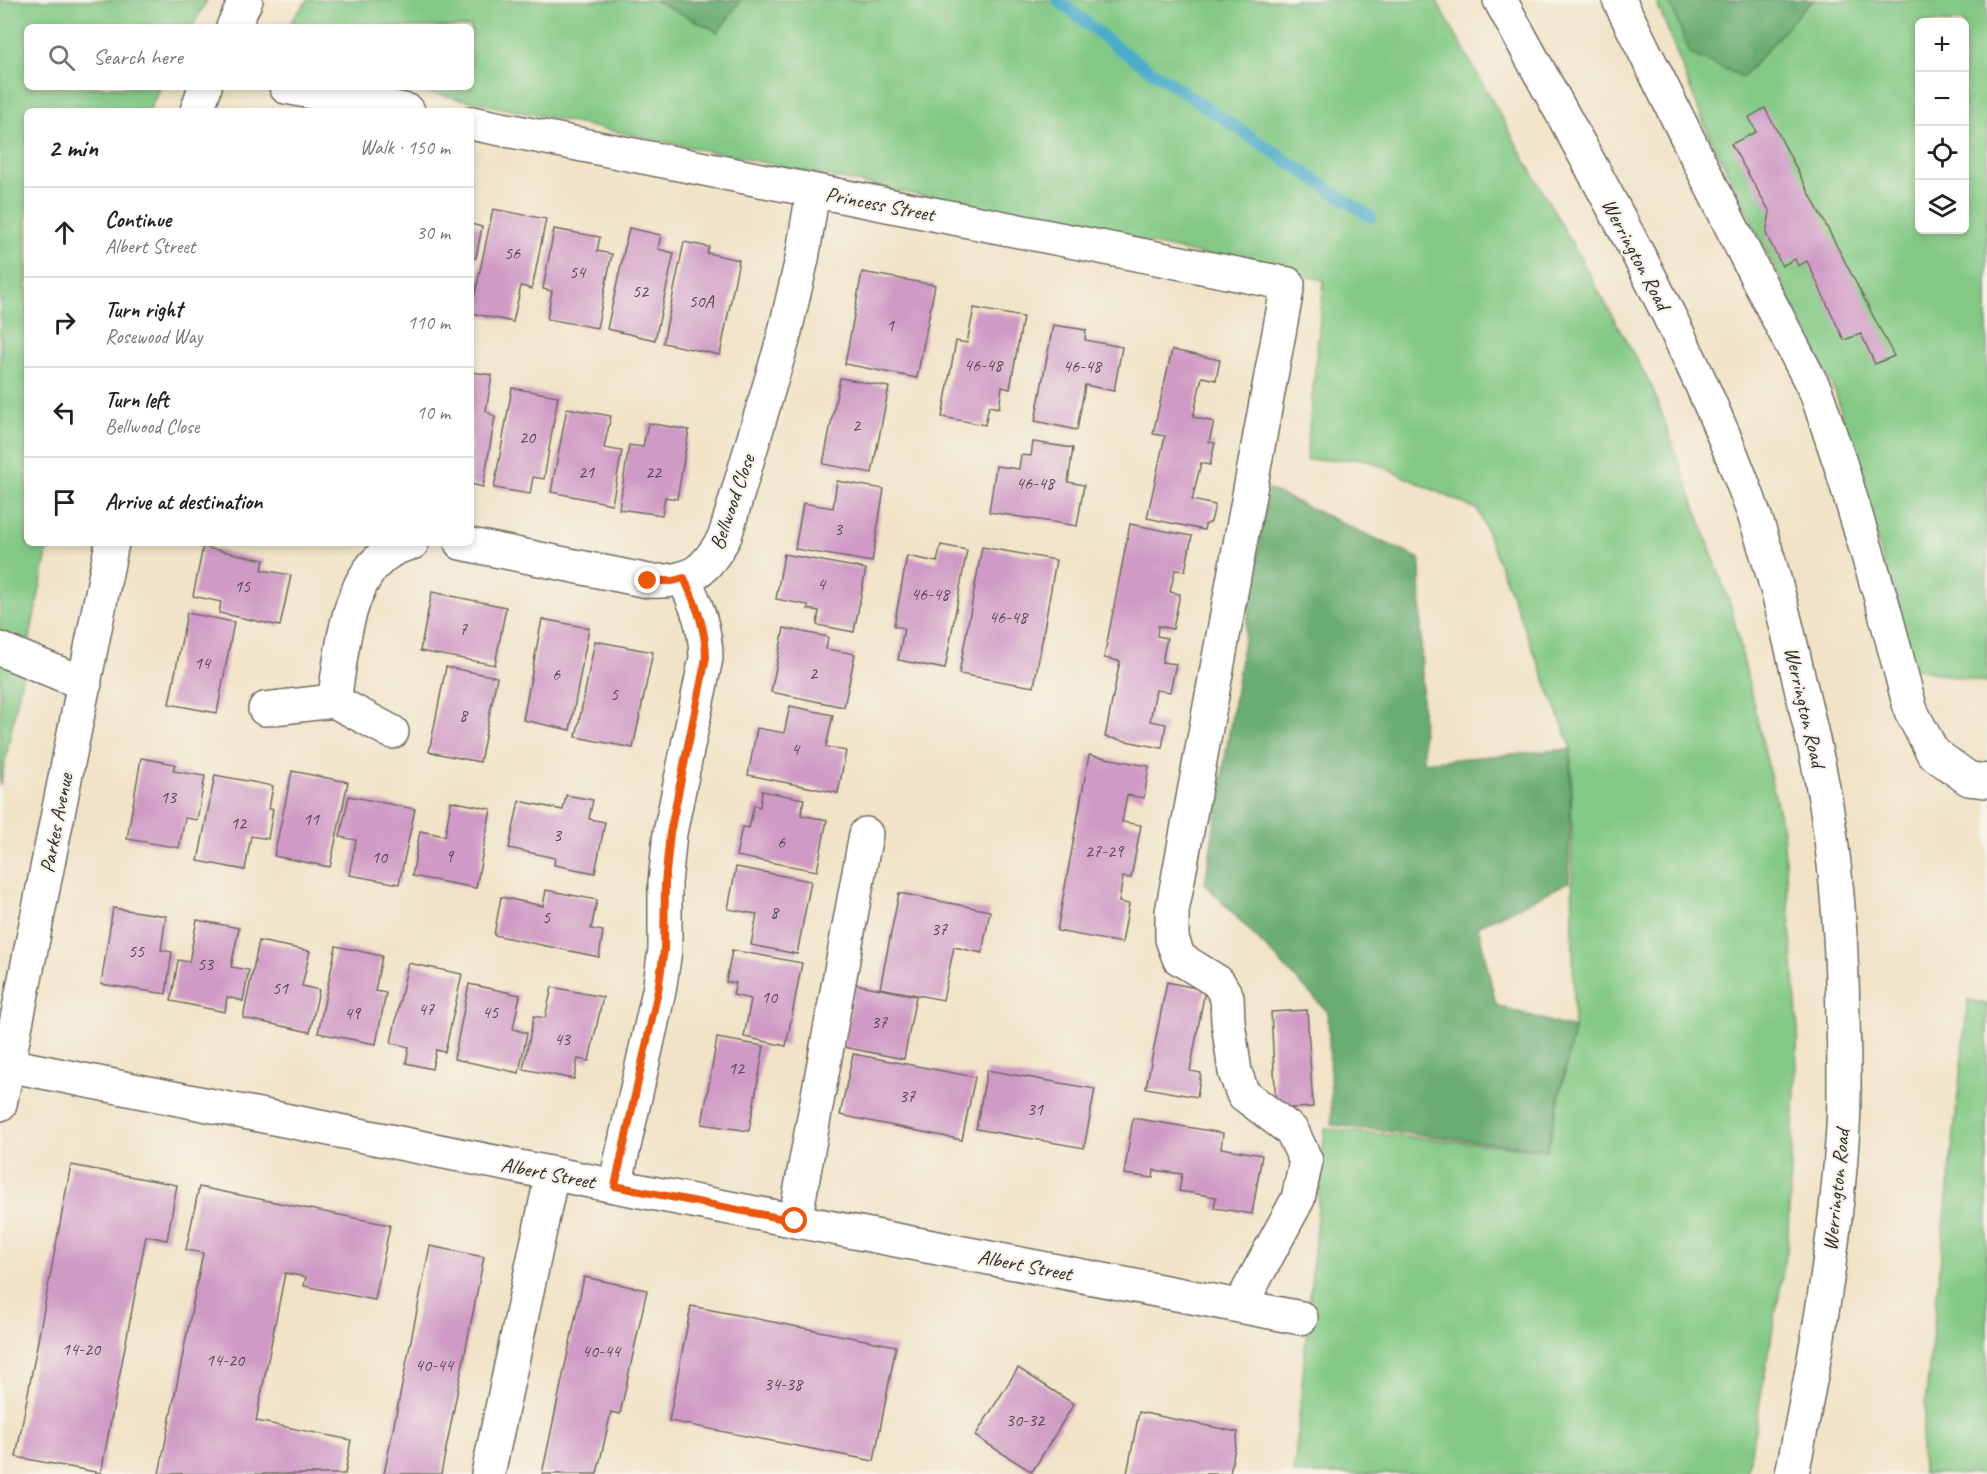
<!DOCTYPE html>
<meta charset="utf-8">
<style>
:root{--surface:#fff;--page:#f6f6f6;--text:#202124;--muted:#757577;--line:#e0e0e0}
body{margin:0;font-family:Caveat,sans-serif;background:var(--page);color:var(--text)}
.controls{position:absolute;right:18px;top:18px;display:grid;overflow:hidden;border-radius:9px;box-shadow:0 3px 9px #0003}
.controls button{width:54px;height:54px;display:grid;place-items:center;padding:0;border:0;border-bottom:2px solid var(--line);background:var(--surface);color:var(--text);font:30px sans-serif}
.stop{position:absolute;width:18px;height:18px;margin:-14px;border:4px solid #ea580c;border-radius:50%;background:#fff}
.stop.end{background:#ea580c;border-color:#fff;box-shadow:0 2px 6px #0008}
.list{margin:0;padding:0;list-style:none}
h2{display:flex;justify-content:space-between;align-items:center;height:78px;margin:0;padding:0 24px;font-size:26px}
h2 small{font-size:20px;font-weight:400;color:var(--muted)}
.list li{display:grid;grid-template-columns:39px 1fr auto;gap:18px;align-items:center;box-sizing:border-box;height:90px;padding:0 24px;border-top:2px solid var(--line)}
.list b{display:block;font-size:22px;white-space:nowrap}
.list p{margin:0;font-size:20px;white-space:nowrap;color:var(--muted)}
.list em{font-size:20px;font-style:normal;color:var(--muted)}
.icon{flex:none;width:33px;height:33px;fill:none;stroke:currentColor;stroke-width:2;stroke-linecap:round;stroke-linejoin:round}
.map{position:relative;flex:none;width:1987px;height:1474px;overflow:hidden}
.search{position:absolute;background:var(--surface);box-shadow:0 3px 9px #0003;left:24px;top:24px;width:450px;height:66px;display:flex;align-items:center;gap:15px;box-sizing:border-box;padding:0 21px;border-radius:9px;color:var(--muted);font-size:22px}
.panel{position:absolute;background:var(--surface);box-shadow:0 3px 9px #0003;left:24px;top:108px;width:450px;height:438px;border-radius:9px}
.map>svg:first-child{display:block}
.green{fill:#83c985;stroke:#577a58;stroke-width:1.5;fill-rule:evenodd}
.forest{fill:#6aad72;stroke:#4a6c4e;stroke-width:1.5}
.lines{fill:none;stroke-linecap:round;stroke-linejoin:round}
.stream{stroke:#4bacca;stroke-width:12}
.building{fill:#cf9ac5}
.minor-casing{stroke:#706b62;stroke-width:36}
.major-casing{stroke:#706b62;stroke-width:36}
.minor{stroke:#fff;stroke-width:33}
.major{stroke:#fff;stroke-width:33}
.route{stroke:#ea580c;stroke-width:8}
.labels{text-anchor:middle;stroke-width:4.5;stroke-linejoin:round;paint-order:stroke}
.number-label{font-size:18px;fill:#544752}
.street-label{font-size:21px;fill:#2b2b2b;stroke:#f7f3e8}
</style>
<div class="map">
<svg width="1987" height="1474" viewBox="0 0 1987 1474">
<rect width="100%" height="100%" fill="#f7f3e8"/>
<filter id="ink" filterUnits="userSpaceOnUse"><feTurbulence type="fractalNoise" baseFrequency=".0167" numOctaves="2"/><feDisplacementMap in="SourceGraphic" scale="12" xChannelSelector="R" yChannelSelector="G"/><feConvolveMatrix kernelMatrix="1 2 1 2 8 2 1 2 1" color-interpolation-filters="sRGB"/></filter>
<filter id="wash" filterUnits="userSpaceOnUse"><feTurbulence type="fractalNoise" baseFrequency=".008" numOctaves="4" result="noise"/><feDisplacementMap in="SourceGraphic" scale="24" xChannelSelector="R" yChannelSelector="G"/><feGaussianBlur stdDeviation="1.35" result="paint"/><feColorMatrix in="noise" values="0 0 0 0 0 0 0 0 0 0 0 0 0 0 0 0 0 1.4 0 .05"/><feComposite in="paint" operator="in"/></filter>
<g filter="url(#wash)">
<rect width="100%" height="100%" fill="#f1e3c7"/>
<g class="green">
<polygon points="0,0 207,0 192,27 27,27 27,87 160,87 149,111 27,111 27,543 49,543 0,786"/>
<polygon points="308,0 1436,0 1652,387 1731,607 1783,831 1798,1030 1787,1250 1747,1474 1294,1474 1325,1129 1548,1150 1574,1030 1571,746 1478,510 1365,459 1306,460 1324,280 403,87 471,87 471,27 292,27 290,23"/>
<path d="M 1656,0 L 1987,0 L 1987,683 L 1913,668 L 1836,394 L 1705,126 ZM 1920,22 L 1964,22 L 1964,230 L 1920,230 Z"/>
<polygon points="1968,1000 1987,1004 1987,1474 1922,1474 1921,1444"/>
</g>
<g class="forest">
<polygon points="654,0 741,0 718,32"/>
<polygon points="1669,0 1814,0 1802,10 1743,77 1690,54"/>
<polygon points="1268,489 1420,559 1423,762 1571,749 1569,882 1478,926 1496,1005 1574,1029 1547,1149 1332,1125 1328,1012 1205,884"/>
</g>
<g class="lines">
<polyline class="stream" points="1058,0 1119,49 1371,217"/>
</g>
<g id="blocks">
<g class="building">
<polygon points="1765,108 1894,356 1875,364 1861,334 1844,340 1807,261 1798,266 1795,259 1782,266 1766,234 1770,212 1731,144 1756,132 1749,117"/>
<polygon points="493,209 546,219 532,289 521,286 513,322 471,313"/>
<polygon points="471,224 482,227 476,258 471,257"/>
<polygon points="629,228 661,235 658,249 674,253 655,340 607,329"/>
<polygon points="554,229 600,237 597,251 612,254 597,328 547,319 552,291 543,289"/>
<polygon points="684,242 709,247 707,253 739,260 720,355 663,343"/>
<polygon points="862,272 935,285 917,378 845,364"/>
<polygon points="974,308 1023,317 1010,389 1002,387 999,408 989,406 985,425 942,417 956,341 967,343"/>
<polygon points="1053,325 1086,330 1085,340 1122,347 1114,391 1085,385 1077,430 1035,421"/>
<polygon points="1172,350 1220,360 1216,380 1202,377 1193,417 1214,422 1209,442 1215,443 1210,465 1201,463 1192,500 1215,505 1211,522 1205,525 1204,530 1147,518 1165,436 1153,434"/>
<polygon points="471,372 492,375 486,411 495,417 483,487 471,484"/>
<polygon points="840,378 889,387 872,473 823,464"/>
<polygon points="512,388 558,396 544,479 533,477 530,494 494,488"/>
<polygon points="567,408 611,416 604,448 622,451 612,504 551,492"/>
<polygon points="648,423 689,430 677,499 665,497 662,515 619,509 629,445 643,447"/>
<polygon points="1033,442 1073,448 1068,482 1084,485 1077,526 989,512 996,466 1019,469 1021,455 1031,456"/>
<polygon points="837,481 884,489 872,562 795,549 803,503 833,508"/>
<polygon points="1130,524 1192,536 1185,571 1175,570 1170,592 1180,594 1173,629 1158,626 1157,636 1167,638 1162,662 1176,664 1170,692 1156,690 1150,721 1166,724 1162,748 1105,737 1120,661 1104,658"/>
<polygon points="941,545 967,550 945,669 898,660 904,628 894,626 907,556 937,562"/>
<polygon points="203,547 264,560 262,570 291,575 280,626 219,613 221,602 193,596"/>
<polygon points="982,547 1056,560 1034,687 959,674"/>
<polygon points="784,554 866,569 854,632 817,625 819,611 808,609 808,605 776,599"/>
<polygon points="432,592 506,607 495,665 420,651"/>
<polygon points="187,613 234,622 217,713 169,704"/>
<polygon points="542,619 589,628 570,730 523,720"/>
<polygon points="784,628 828,637 826,649 855,654 844,707 771,692"/>
<polygon points="595,641 653,652 633,748 576,737"/>
<polygon points="446,667 497,677 480,762 429,752"/>
<polygon points="790,706 833,715 826,747 846,751 838,793 748,775 757,728 784,733"/>
<polygon points="1089,755 1149,766 1144,798 1127,795 1122,822 1141,825 1131,878 1123,877 1119,902 1129,904 1122,943 1057,931"/>
<polygon points="141,758 175,764 173,771 205,776 197,820 185,818 179,848 127,839"/>
<polygon points="292,771 348,782 330,867 274,856"/>
<polygon points="215,775 273,786 269,809 273,809 268,839 251,836 245,870 198,861"/>
<polygon points="762,791 804,799 801,815 827,820 817,871 736,856 742,827 749,828 754,805 760,807"/>
<polygon points="566,795 593,800 589,819 605,822 595,873 554,865 555,858 509,848 519,801 563,810"/>
<polygon points="349,796 415,809 399,884 349,875 356,840 340,837"/>
<polygon points="451,801 491,809 476,888 412,876 420,831 445,836"/>
<polygon points="736,867 811,881 797,954 751,945 757,914 728,909"/>
<polygon points="546,890 597,900 591,929 603,931 599,957 494,935 501,897 543,906"/>
<polygon points="899,893 990,911 982,953 954,947 943,1000 880,988"/>
<polygon points="113,908 166,916 161,950 172,952 166,994 101,984"/>
<polygon points="197,920 239,928 231,967 249,970 243,1001 227,997 225,1012 171,1001 178,960 189,962"/>
<polygon points="259,941 310,951 302,986 319,990 310,1032 243,1018"/>
<polygon points="336,946 382,956 375,991 386,993 376,1044 318,1033"/>
<polygon points="732,950 802,963 786,1046 744,1037 751,999 733,995 736,983 726,982"/>
<polygon points="408,963 462,974 445,1052 436,1050 432,1069 406,1063 409,1047 391,1043"/>
<polygon points="1167,982 1205,990 1190,1071 1201,1073 1197,1097 1146,1088"/>
<polygon points="469,984 520,995 513,1029 527,1033 519,1073 454,1059"/>
<polygon points="855,984 916,996 904,1059 843,1047"/>
<polygon points="552,987 603,997 589,1061 578,1059 574,1079 523,1069 534,1016 545,1018"/>
<polygon points="1307,1010 1313,1107 1276,1109 1271,1012"/>
<polygon points="717,1038 764,1046 749,1131 702,1124"/>
<polygon points="853,1054 975,1077 962,1140 840,1115"/>
<polygon points="987,1070 1095,1089 1084,1148 976,1129"/>
<polygon points="1133,1118 1223,1133 1221,1148 1262,1155 1252,1214 1214,1208 1216,1197 1179,1191 1182,1174 1154,1170 1153,1178 1124,1174"/>
<polygon points="71,1165 177,1185 167,1240 146,1236 101,1473 16,1457"/>
<polygon points="199,1187 390,1225 375,1300 304,1286 306,1277 285,1273 256,1421 351,1440 345,1474 159,1474 203,1253 186,1250"/>
<polygon points="430,1246 484,1257 441,1474 384,1474"/>
<polygon points="584,1277 647,1290 620,1414 611,1412 597,1474 542,1474"/>
<polygon points="691,1306 896,1346 874,1461 669,1421"/>
<polygon points="1018,1368 1074,1404 1032,1472 975,1436"/>
<polygon points="1139,1412 1238,1432 1230,1474 1127,1474"/>
</g>
</g>
</g>
<g filter="url(#ink)">
<use href="#blocks" fill-opacity="0" stroke="#706b62" stroke-width="1.5"/>
<g class="lines">
<defs>
<g id="minor">
<polyline points="1619,0 1751,266 1816,392 1841,466 1883,605 1911,711 1933,753 1969,779 1987,781"/>
<polyline points="233,27 246,0"/>
<polyline points="286,87 408,111"/>
<polyline points="197,111 205,87"/>
<polyline points="471,123 1288,284 1172,912 1172,939 1179,958 1218,982 1227,997 1228,1022 1235,1072 1243,1094 1292,1131 1306,1161 1298,1199 1240,1306"/>
<path d="M 461,543 L 648,581 C 691,583 705,572 725,536 L 783,340 L 802,259 L 813,191"/>
<polyline points="0,649 85,684"/>
<path d="M 334,701 C 343,650 346,555 412,543"/>
<polyline points="265,709 334,701 392,732"/>
<polyline points="8,1065 615,1186 1301,1318"/>
<polyline points="0,1104 112,543"/>
<path d="M 615,1186 L 659,991 L 665,950 L 665,883 L 670,833 L 706,658 C 706,628 696,605 684,578"/>
<polyline points="795,1221 866,834"/>
<polyline points="488,1474 552,1174"/>
</g>
<path id="major" d="M 1500,0 C 1585,157 1677,312 1741,479 C 1768,547 1785,617 1801,688 C 1811,731 1822,774 1828,818 C 1838,884 1842,952 1843,1019 C 1844,1055 1845,1092 1843,1128 C 1836,1245 1815,1360 1792,1474"/>
</defs>
<use href="#minor" class="minor-casing"/>
<use href="#major" class="major-casing"/>
<use href="#minor" class="minor"/>
<use href="#major" class="major"/>
</g>
</g>
<g class="lines" filter="url(#ink)">
<path class="route" d="M 648,581 L 673,581 L 684,578 C 696,605 706,628 706,658 L 670,833 L 665,883 L 664,950 L 658,991 L 615,1186 L 795,1221"/>
</g>
<g class="labels">
<g class="number-label">
<text x="512" y="259">56</text>
<text x="577" y="278">54</text>
<text x="640" y="297">52</text>
<text x="701" y="307">50A</text>
<text x="890" y="331">1</text>
<text x="983" y="371">46-48</text>
<text x="1082" y="372">46-48</text>
<text x="856" y="431">2</text>
<text x="527" y="443">20</text>
<text x="586" y="478">21</text>
<text x="653" y="478">22</text>
<text x="1035" y="489">46-48</text>
<text x="838" y="535">3</text>
<text x="821" y="590">4</text>
<text x="242" y="592">15</text>
<text x="930" y="600">46-48</text>
<text x="1008" y="623">46-48</text>
<text x="463" y="635">7</text>
<text x="202" y="669">14</text>
<text x="813" y="679">2</text>
<text x="556" y="680">6</text>
<text x="614" y="700">5</text>
<text x="463" y="721">8</text>
<text x="795" y="755">4</text>
<text x="168" y="803">13</text>
<text x="311" y="825">11</text>
<text x="238" y="829">12</text>
<text x="557" y="841">3</text>
<text x="781" y="848">6</text>
<text x="1104" y="857">27-29</text>
<text x="449" y="862">9</text>
<text x="379" y="863">10</text>
<text x="774" y="918">8</text>
<text x="546" y="923">5</text>
<text x="939" y="935">37</text>
<text x="136" y="957">55</text>
<text x="205" y="970">53</text>
<text x="280" y="994">51</text>
<text x="769" y="1003">10</text>
<text x="426" y="1015">47</text>
<text x="490" y="1018">45</text>
<text x="352" y="1019">49</text>
<text x="879" y="1028">37</text>
<text x="562" y="1045">43</text>
<text x="736" y="1074">12</text>
<text x="907" y="1102">37</text>
<text x="1035" y="1115">31</text>
<text x="81" y="1355">14-20</text>
<text x="601" y="1357">40-44</text>
<text x="225" y="1366">14-20</text>
<text x="434" y="1371">40-44</text>
<text x="783" y="1390">34-38</text>
<text x="1025" y="1426">30-32</text>
</g>
<g class="street-label">
<text transform="translate(880 204) rotate(11)" y="7">Princess Street</text>
<text transform="translate(1636 254) rotate(62)" y="7">Werrington Road</text>
<text transform="translate(732 502) rotate(-71)" y="7">Bellwood Close</text>
<text transform="translate(1805 707) rotate(77)" y="7">Werrington Road</text>
<text transform="translate(56 823) rotate(-79)" y="7">Parkes Avenue</text>
<text transform="translate(548 1173) rotate(11)" y="7">Albert Street</text>
<text transform="translate(1836 1190) rotate(-84)" y="7">Werrington Road</text>
<text transform="translate(1025 1265) rotate(11)" y="7">Albert Street</text>
</g>
</g>
</svg>
<div class="controls">
<button>+</button>
<button>−</button>
<button><svg class="icon" aria-label="locate" viewBox="0 0 24 24"><circle cx="12" cy="12" r="6"/><path d="M12 2v4M12 18v4M2 12h4M18 12h4"/></svg></button>
<button><svg class="icon" aria-label="layers" viewBox="0 0 24 24"><path d="M12 4l9 5-9 5-9-5zM3 14l9 5 9-5"/></svg></button>
</div>
<div class="stop" style="left:795px;top:1221px"></div>
<div class="stop end" style="left:648px;top:581px"></div>
<div class="search"><svg class="icon" aria-label="search" viewBox="0 0 24 24"><circle cx="10" cy="10" r="6"/><path d="M15 15l6 6"/></svg>Search here</div>
<section class="panel">
<h2>2 min<small>Walk · 150 m</small></h2>
<ul class="list">
<li><svg class="icon" aria-label="ahead" viewBox="0 0 24 24"><path d="M12 20V5M6 11l6-6 6 6"/></svg><div><b>Continue</b><p>Albert Street</p></div><em>30 m</em></li>
<li><svg class="icon" aria-label="right" viewBox="0 0 24 24"><path d="M7 20v-9h11M14 6l5 5-5 5"/></svg><div><b>Turn right</b><p>Rosewood Way</p></div><em>110 m</em></li>
<li><svg class="icon" aria-label="left" viewBox="0 0 24 24"><path d="M17 20v-9H6M10 6l-5 5 5 5"/></svg><div><b>Turn left</b><p>Bellwood Close</p></div><em>10 m</em></li>
<li><svg class="icon" aria-label="arrive" viewBox="0 0 24 24"><path d="M6 21V4h12l-3 4 3 4H6"/></svg><div><b>Arrive at destination</b></div></li>
</ul>
</section>
</div>
